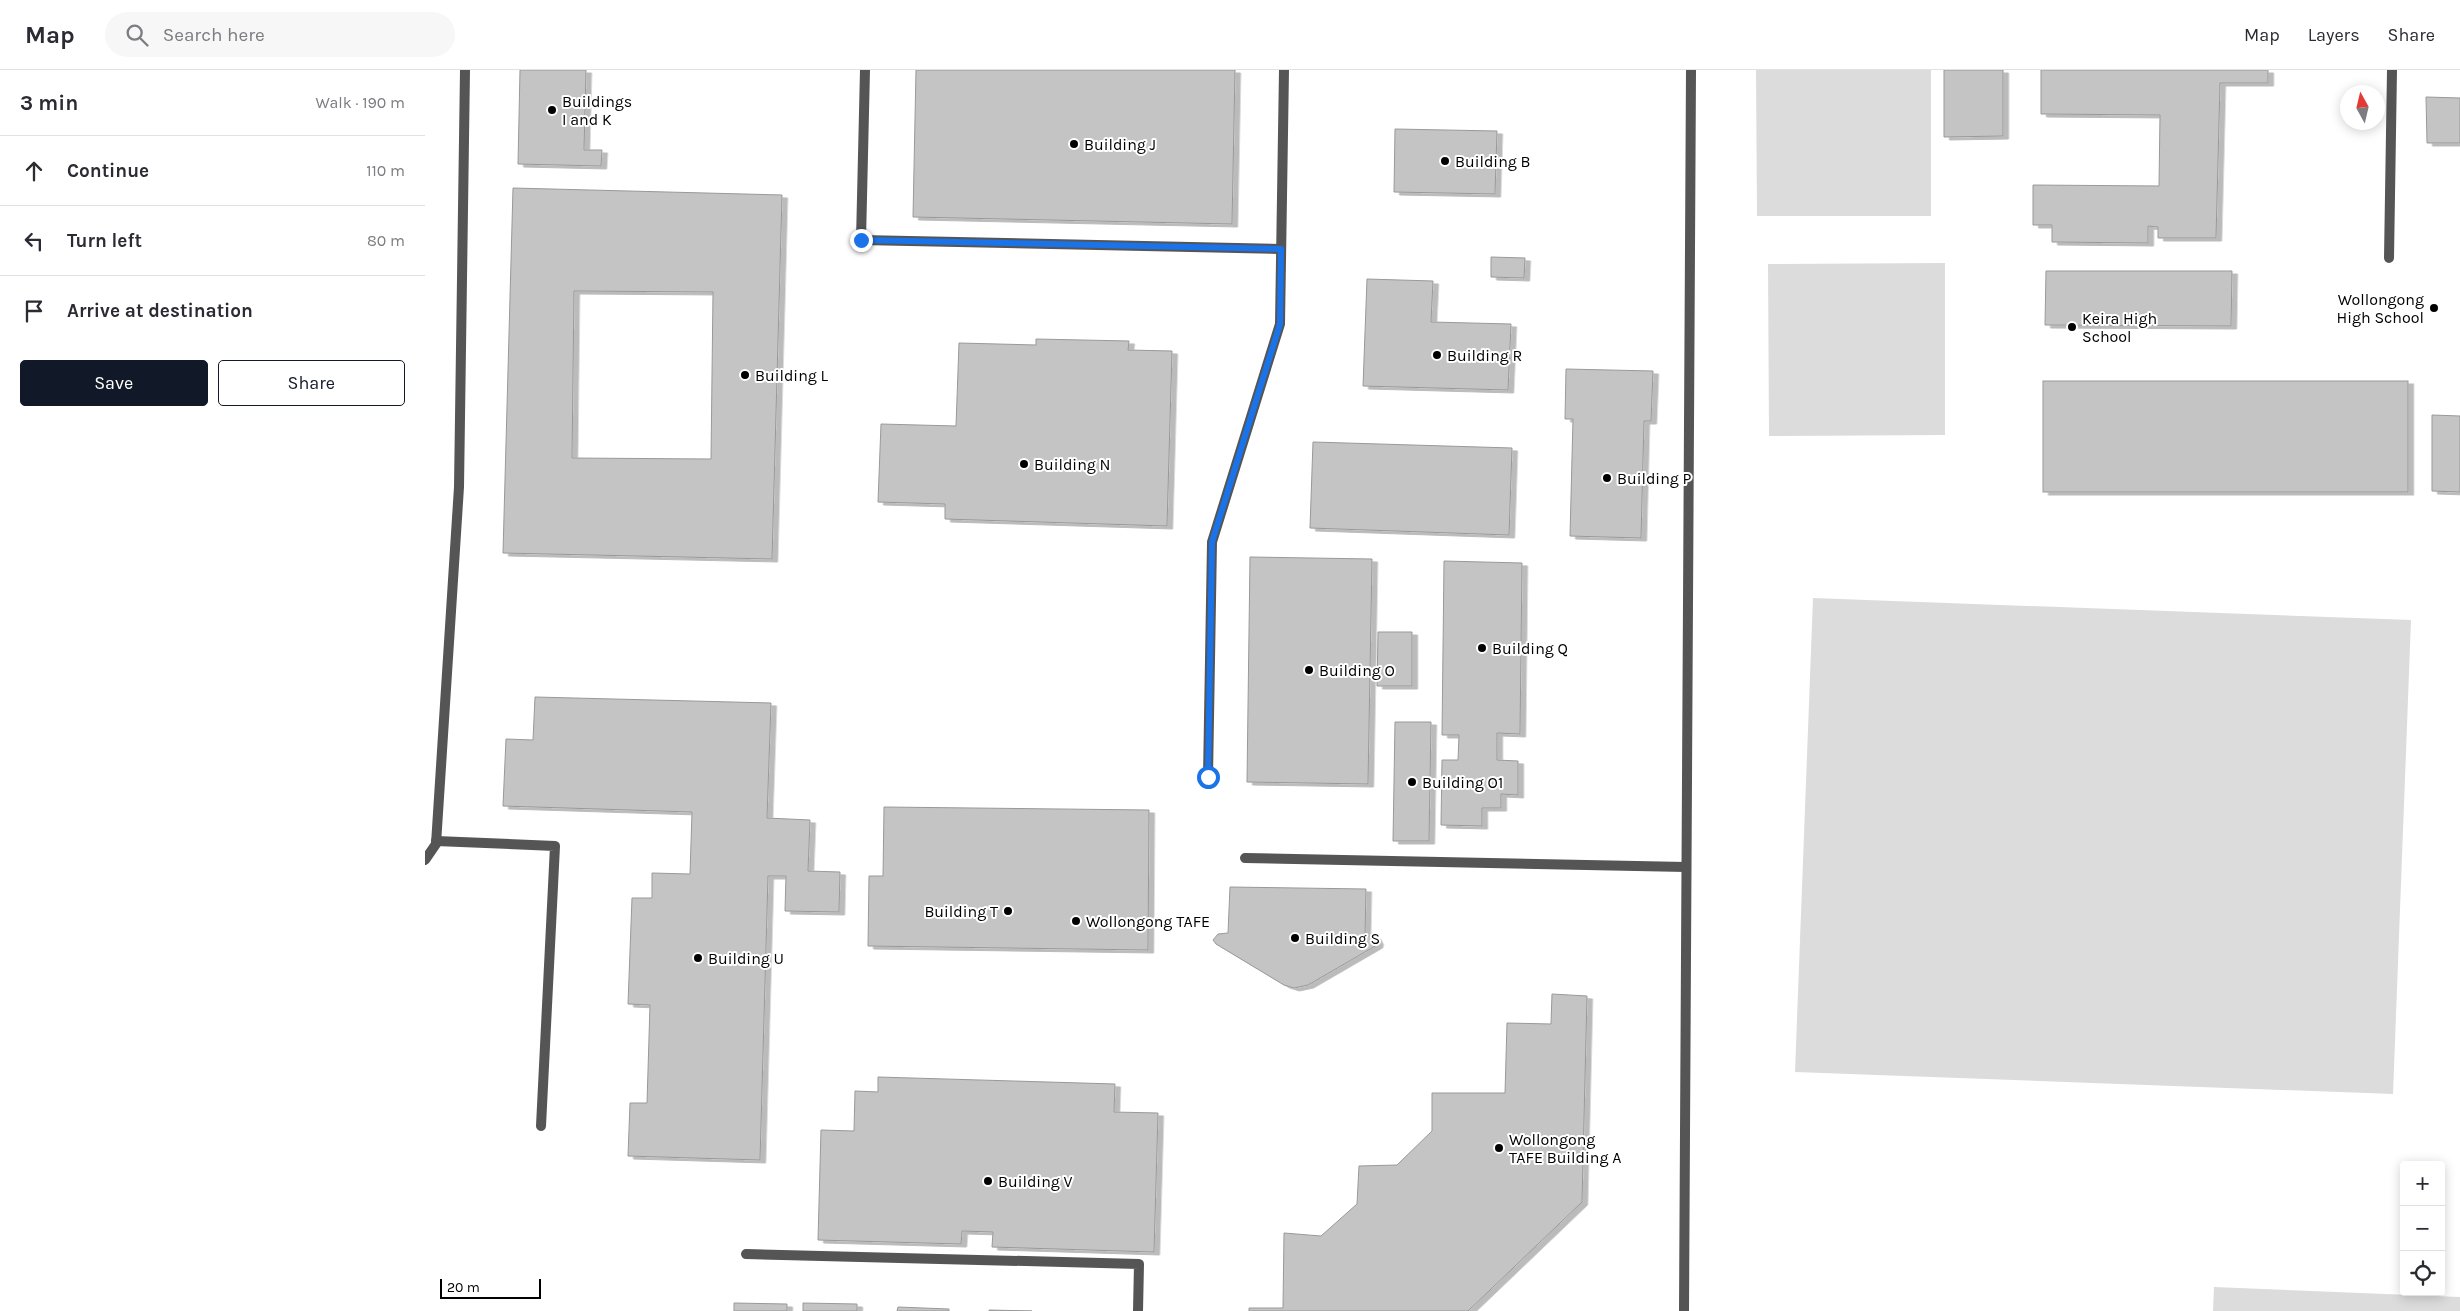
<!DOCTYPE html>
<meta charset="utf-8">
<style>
:root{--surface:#fff;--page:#f7f7f7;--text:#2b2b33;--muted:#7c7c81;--line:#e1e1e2;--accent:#111827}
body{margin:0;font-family:Karla,sans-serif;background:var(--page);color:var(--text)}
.controls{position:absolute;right:15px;bottom:15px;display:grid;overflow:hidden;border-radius:5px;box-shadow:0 2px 12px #0003}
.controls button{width:45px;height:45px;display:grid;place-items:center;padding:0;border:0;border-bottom:1px solid var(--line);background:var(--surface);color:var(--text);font:25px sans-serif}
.compass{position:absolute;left:1915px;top:15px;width:45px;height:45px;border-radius:50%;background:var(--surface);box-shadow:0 2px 12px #0003;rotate:352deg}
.scale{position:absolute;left:15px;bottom:12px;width:101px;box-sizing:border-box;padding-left:5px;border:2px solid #000;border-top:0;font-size:14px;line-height:18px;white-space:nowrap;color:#000;-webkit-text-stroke:4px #fff;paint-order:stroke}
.stop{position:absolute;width:15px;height:15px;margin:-11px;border:4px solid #1a73e8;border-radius:50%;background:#fff}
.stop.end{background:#1a73e8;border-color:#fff;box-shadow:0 1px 5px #0008}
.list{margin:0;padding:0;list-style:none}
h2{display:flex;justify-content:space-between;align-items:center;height:65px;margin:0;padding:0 20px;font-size:21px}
h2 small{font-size:16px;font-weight:400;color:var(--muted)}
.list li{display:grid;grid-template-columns:32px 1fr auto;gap:15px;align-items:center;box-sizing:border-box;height:70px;padding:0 20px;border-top:1px solid var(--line)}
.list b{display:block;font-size:19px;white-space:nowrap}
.list em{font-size:16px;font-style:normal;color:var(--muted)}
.actions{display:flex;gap:10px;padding:15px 20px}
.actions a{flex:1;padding:11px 0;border:1px solid var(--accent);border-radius:5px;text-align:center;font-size:18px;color:var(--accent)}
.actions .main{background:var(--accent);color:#fff}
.icon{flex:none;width:28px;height:28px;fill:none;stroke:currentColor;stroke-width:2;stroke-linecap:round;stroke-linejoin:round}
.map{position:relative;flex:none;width:2035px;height:1241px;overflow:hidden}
header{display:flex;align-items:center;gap:30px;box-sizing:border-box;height:70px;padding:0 25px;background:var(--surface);border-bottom:1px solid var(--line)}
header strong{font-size:24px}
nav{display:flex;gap:28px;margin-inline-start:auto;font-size:18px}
.search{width:350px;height:45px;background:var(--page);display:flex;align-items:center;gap:12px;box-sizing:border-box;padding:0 18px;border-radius:28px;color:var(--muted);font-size:19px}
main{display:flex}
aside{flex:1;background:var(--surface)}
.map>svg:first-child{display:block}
.green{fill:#dcdcdc}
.building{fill:#c4c4c4;stroke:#999;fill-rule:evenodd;filter:url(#shadow)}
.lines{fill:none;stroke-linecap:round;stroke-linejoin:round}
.lane{stroke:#555;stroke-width:10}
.route{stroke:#1a73e8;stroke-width:6}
.poi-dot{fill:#000;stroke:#fff;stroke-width:2}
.labels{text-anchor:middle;stroke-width:4;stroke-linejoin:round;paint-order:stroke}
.poi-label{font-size:16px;fill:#000;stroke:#fff;text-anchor:start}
</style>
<header>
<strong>Map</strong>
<div class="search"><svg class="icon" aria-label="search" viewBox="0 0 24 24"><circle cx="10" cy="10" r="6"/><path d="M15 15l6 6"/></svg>Search here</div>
<nav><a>Map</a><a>Layers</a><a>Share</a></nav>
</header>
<main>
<aside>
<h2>3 min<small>Walk · 190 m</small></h2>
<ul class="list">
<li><svg class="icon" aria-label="ahead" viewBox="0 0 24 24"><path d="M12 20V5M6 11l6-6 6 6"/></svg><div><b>Continue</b></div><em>110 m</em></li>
<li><svg class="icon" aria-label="left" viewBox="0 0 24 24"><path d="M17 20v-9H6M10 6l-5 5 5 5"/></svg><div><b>Turn left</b></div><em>80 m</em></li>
<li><svg class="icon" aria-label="arrive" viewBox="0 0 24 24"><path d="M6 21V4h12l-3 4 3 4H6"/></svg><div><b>Arrive at destination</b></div></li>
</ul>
<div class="actions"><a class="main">Save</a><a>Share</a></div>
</aside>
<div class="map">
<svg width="2035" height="1241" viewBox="0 0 2035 1241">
<defs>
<filter id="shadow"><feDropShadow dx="5.5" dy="3" stdDeviation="0" flood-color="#0004"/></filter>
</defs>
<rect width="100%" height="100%" fill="#fff"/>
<g class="green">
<polygon points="1331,0 1506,0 1506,146 1332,146"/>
<polygon points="1520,193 1520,365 1344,366 1343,194"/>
<polygon points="1388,528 1986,550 1968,1024 1370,1002"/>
<polygon points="1789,1217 2035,1227 2035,1241 1788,1241"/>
</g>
<g class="building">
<polygon points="95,0 161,0 159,80 177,80 176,96 93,94"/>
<polygon points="491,0 810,0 807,154 488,147"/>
<polygon points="1519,0 1578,0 1578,66 1519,67"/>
<polygon points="1616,0 1843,0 1843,13 1795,13 1791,168 1733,168 1733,157 1723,156 1723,173 1627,172 1627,155 1608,155 1608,115 1734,116 1735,45 1616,44"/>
<polygon points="2001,27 2035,28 2035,73 2002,73"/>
<polygon points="970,59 1072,61 1070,124 969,122"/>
<path d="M 88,118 L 357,125 L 347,489 L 78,483 ZM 149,221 L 288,222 L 286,389 L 147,388 Z"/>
<polygon points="1066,187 1100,188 1099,208 1066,207"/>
<polygon points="1621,201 1807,201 1806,256 1620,255"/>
<polygon points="942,209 1008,211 1006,252 1086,254 1083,320 938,316"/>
<polygon points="611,269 704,271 703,280 747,281 742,456 520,449 520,434 453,432 456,354 531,356 534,273 611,275"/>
<polygon points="1141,299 1228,301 1226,351 1219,351 1216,468 1145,466 1148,349 1140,349"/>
<rect x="1618" y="311" width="365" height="111"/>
<polygon points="2007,345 2035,346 2035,422 2007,421"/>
<polygon points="888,372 1087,378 1084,465 885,458"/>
<polygon points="825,487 947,489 943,714 822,712"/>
<polygon points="1019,491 1097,493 1095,664 1072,663 1072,690 1093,691 1093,725 1076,724 1076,738 1057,738 1057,756 1016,755 1017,690 1033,690 1034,665 1017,665"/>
<polygon points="953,562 987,562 987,616 952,616"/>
<polygon points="110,627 346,633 342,748 385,750 383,801 415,802 414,842 360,841 361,806 343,806 335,1090 203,1086 205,1033 222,1033 225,935 203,934 207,828 227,828 227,803 265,804 267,742 78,736 81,669 108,670"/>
<polygon points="970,652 1006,652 1004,771 968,771"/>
<polygon points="459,737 724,740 723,880 443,876 444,806 458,806"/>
<polygon points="805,817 941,819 940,866 950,866 953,872 952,875 883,915 869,918 859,915 791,874 788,870 793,864 803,863"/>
<polygon points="1127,924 1162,926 1157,1132 1043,1241 824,1241 824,1238 858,1238 859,1163 896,1166 932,1134 934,1096 972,1095 1007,1061 1007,1023 1080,1023 1082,953 1126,954"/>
<polygon points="453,1007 690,1014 689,1042 733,1043 729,1182 567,1177 568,1162 537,1161 536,1174 393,1170 396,1060 429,1061 430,1021 453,1022"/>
<polygon points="309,1233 362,1234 362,1241 309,1241"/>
<polygon points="378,1233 432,1234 432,1241 378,1241"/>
<polygon points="473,1237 524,1239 524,1241 472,1241"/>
<polygon points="564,1240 607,1241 564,1241"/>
</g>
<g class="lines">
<g class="lane">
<polyline points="440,0 436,170 856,179"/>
<polyline points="1964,188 1967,0"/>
<polyline points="783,707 787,472 855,254 859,0"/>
<polyline points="11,771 130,776 116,1056"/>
<polyline points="820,788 1261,797"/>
<polyline points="0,790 11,774 34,417 40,0"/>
<polyline points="321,1184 714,1194 713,1241"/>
<polyline points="1259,1241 1266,0"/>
</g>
</g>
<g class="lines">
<polyline class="route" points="436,170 856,179 855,254 787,472 783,707"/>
</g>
<g class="poi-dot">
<circle cx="127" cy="40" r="5"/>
<circle cx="649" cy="74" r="5"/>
<circle cx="1020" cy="91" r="5"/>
<circle cx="2009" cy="238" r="5"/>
<circle cx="1647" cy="257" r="5"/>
<circle cx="1012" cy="285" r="5"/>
<circle cx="320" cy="305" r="5"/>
<circle cx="599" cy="394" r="5"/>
<circle cx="1182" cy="408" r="5"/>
<circle cx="1057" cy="578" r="5"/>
<circle cx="884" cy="600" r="5"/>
<circle cx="987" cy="712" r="5"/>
<circle cx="583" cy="841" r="5"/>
<circle cx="651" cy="851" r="5"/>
<circle cx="870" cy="868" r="5"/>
<circle cx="273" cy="888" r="5"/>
<circle cx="1074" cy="1078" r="5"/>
<circle cx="563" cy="1111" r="5"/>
</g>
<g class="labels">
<g class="poi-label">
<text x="137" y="37">Buildings<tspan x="137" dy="18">I and K</tspan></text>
<text x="659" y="80">Building J</text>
<text x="1030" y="97">Building B</text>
<text x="1999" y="235" text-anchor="end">Wollongong<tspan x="1999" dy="18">High School</tspan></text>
<text x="1657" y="254">Keira High<tspan x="1657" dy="18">School</tspan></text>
<text x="1022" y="291">Building R</text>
<text x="330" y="311">Building L</text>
<text x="609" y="400">Building N</text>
<text x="1192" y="414">Building P</text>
<text x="1067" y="584">Building Q</text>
<text x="894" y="606">Building O</text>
<text x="997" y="718">Building O1</text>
<text x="573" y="847" text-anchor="end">Building T</text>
<text x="661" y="857">Wollongong TAFE</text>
<text x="880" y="874">Building S</text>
<text x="283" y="894">Building U</text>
<text x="1084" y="1075">Wollongong<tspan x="1084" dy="18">TAFE Building A</tspan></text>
<text x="573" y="1117">Building V</text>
</g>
</g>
</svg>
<div class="controls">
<button>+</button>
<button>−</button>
<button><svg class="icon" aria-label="locate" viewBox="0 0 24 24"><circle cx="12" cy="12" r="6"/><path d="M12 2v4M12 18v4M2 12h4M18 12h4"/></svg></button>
</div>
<svg class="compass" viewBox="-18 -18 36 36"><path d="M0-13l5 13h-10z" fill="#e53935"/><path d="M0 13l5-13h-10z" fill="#7c7c81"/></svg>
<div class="scale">20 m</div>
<div class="stop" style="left:783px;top:707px"></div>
<div class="stop end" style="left:436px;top:170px"></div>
</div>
</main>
